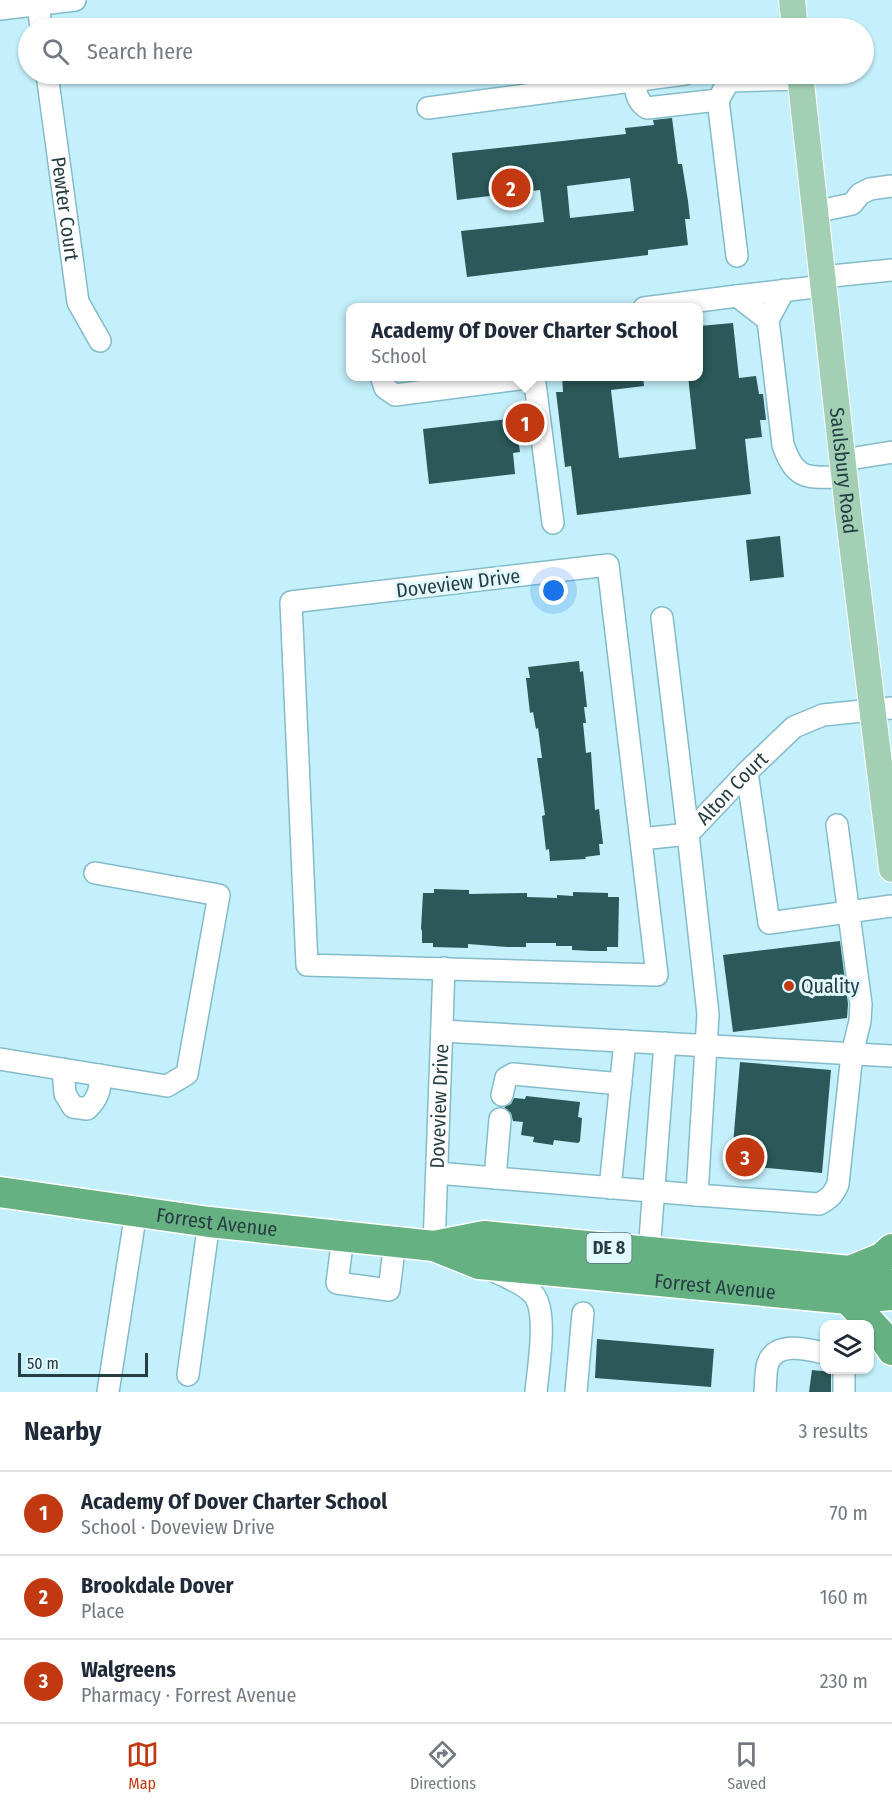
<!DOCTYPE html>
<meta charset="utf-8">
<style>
:root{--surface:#fff;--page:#f2f2f3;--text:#1f2937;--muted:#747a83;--line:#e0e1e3;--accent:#c23911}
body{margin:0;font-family:"Fira Sans Condensed",sans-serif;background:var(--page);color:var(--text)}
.controls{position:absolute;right:18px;bottom:18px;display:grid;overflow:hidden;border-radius:12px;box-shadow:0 2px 4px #0004}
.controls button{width:54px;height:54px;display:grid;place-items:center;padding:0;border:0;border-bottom:2px solid var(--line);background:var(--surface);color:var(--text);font:30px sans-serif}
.scale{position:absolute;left:18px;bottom:15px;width:130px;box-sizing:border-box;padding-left:6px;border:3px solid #263d43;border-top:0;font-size:16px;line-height:21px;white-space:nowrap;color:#263d43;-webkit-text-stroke:4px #e2f9fe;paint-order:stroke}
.you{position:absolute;left:554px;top:591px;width:21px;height:21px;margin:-15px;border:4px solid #fff;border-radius:50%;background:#1a73e8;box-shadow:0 0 0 9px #1a73e833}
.badge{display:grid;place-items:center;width:39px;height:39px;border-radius:50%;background:var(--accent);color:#fff;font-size:20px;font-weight:700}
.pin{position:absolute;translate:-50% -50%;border:3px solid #fff;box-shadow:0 2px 6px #0006}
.popup{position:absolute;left:346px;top:303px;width:357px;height:78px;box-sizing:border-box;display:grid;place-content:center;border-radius:12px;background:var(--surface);filter:drop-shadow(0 2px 4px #0005);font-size:20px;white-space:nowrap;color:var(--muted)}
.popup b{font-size:22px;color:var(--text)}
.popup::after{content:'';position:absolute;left:50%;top:100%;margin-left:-12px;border:12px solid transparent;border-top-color:var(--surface)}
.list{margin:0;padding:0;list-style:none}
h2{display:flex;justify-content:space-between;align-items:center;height:78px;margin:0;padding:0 24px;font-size:26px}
h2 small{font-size:20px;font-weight:400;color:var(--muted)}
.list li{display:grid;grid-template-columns:39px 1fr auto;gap:18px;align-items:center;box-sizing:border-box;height:84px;padding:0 24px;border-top:2px solid var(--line)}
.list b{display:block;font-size:22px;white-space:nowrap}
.list p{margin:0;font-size:20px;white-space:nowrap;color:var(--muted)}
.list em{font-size:20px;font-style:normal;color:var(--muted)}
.icon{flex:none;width:33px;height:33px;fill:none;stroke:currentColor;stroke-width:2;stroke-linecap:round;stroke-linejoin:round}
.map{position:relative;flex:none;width:892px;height:1392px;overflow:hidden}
.search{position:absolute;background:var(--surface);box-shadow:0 2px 4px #0004;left:18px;right:18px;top:18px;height:66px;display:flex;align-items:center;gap:15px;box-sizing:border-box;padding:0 21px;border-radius:33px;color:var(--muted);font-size:22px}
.sheet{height:330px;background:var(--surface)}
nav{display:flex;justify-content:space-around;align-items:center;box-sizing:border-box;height:84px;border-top:2px solid var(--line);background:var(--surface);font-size:16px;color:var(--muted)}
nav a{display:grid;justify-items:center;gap:3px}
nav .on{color:var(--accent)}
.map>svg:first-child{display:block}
.building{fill:#2b5858;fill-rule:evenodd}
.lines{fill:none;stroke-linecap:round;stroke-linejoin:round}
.minor-casing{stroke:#84bbca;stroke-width:24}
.major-casing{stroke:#fff;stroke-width:28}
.highway-casing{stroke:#fff;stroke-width:33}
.minor{stroke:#fff;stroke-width:21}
.major{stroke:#a3d0b4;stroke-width:26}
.highway{stroke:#66b182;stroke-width:30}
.poi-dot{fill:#c23911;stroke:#e2f9fe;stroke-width:2}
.labels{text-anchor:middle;stroke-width:6;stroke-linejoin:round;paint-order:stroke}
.shield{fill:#e2f9fe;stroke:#5e757b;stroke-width:1.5}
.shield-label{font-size:18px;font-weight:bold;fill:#263d43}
.street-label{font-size:20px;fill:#263d43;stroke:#e2f9fe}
.poi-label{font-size:20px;fill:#263d43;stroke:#e2f9fe;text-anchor:start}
</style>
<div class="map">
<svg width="892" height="1392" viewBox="0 0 892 1392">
<rect width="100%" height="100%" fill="#c3f0fb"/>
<g class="building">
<path d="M 672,118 L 678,164 L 682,164 L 688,201 L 690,219 L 685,219 L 688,245 L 648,250 L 648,255 L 467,277 L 461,231 L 544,222 L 540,190 L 457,200 L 452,153 L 626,134 L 625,128 L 654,125 L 653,120 ZM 630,178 L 634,211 L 570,218 L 567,186 Z"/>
<polygon points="733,323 739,378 756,376 759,394 763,394 766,420 760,420 762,437 745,439 751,494 577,515 571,466 565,467 556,392 563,392 562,376 643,376 644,386 611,390 619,458 696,449 688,376 699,376 699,326"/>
<polygon points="508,419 510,431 517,431 520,452 513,453 515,474 429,484 423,429"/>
<polygon points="780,536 784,577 750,581 746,540"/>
<polygon points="579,661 580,672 583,671 587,707 584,707 586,723 583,723 586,753 591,752 595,810 599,809 603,844 599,844 600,855 585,857 586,859 550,861 549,849 546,850 542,816 545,815 537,758 542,758 538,728 536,729 533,712 530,713 526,678 530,678 528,667"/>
<polygon points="434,889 469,890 469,894 527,893 527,897 557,898 557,895 573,896 573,892 608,893 608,897 619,897 618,947 607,947 607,951 591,951 572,950 572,946 556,946 556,943 526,943 526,947 507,947 468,944 468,948 433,947 433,943 422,943 422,931 421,929 423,893 434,893"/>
<polygon points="840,941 848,1004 847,1018 733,1032 723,955"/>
<polygon points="740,1062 831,1070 822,1173 744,1166 732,1156"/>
<polygon points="526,1096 580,1102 578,1117 582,1118 580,1141 578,1143 554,1140 553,1145 533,1142 534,1137 521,1135 523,1122 513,1121 511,1113 504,1107 511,1104 514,1098 525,1099"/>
<polygon points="597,1339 714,1349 711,1387 595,1378"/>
<polygon points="812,1370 831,1372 831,1392 809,1392"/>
</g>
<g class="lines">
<defs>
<g id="minor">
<polyline points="38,5 41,28"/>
<polyline points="0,9 75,0"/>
<path id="s1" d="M 47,74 L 78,302 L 100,341"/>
<polyline points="718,74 729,81 800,79"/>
<path d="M 634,79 C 636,91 636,101 647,108 L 718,100 L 729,81"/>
<polyline points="718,100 737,256"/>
<polyline points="428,108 685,74"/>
<polyline points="815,212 852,204 860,194 870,189 892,186"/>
<polyline points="822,277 892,270"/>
<path d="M 784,290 L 768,320 L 783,445 C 796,483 810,477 845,477"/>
<polyline points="644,308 737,296"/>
<polyline points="768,320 737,296 824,286"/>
<polyline points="381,376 385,388 395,395 535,377"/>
<polyline points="534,376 553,523"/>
<polyline points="843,460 892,452"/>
<polygon points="608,565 657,975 307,965 291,602"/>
<polyline points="747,772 769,923 892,906"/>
<path id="s2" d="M 837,825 L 861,1004 L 860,1021 L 852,1054 L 838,1184 C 834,1194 829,1199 819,1204 L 697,1195 L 708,1014 L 688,834 L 747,772 L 794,727 L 823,715 L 892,708"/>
<polyline points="641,839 688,834 662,618"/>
<polyline points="442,1031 892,1056"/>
<polyline points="0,1059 167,1086 187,1074 219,895 95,873"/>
<path d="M 63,1069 L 65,1094 L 73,1107 L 87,1109 C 98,1099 101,1089 100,1075"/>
<polyline points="502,1095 506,1078 513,1074 621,1084"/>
<polyline points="437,1173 697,1195"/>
<polyline points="495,1178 500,1119"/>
<polyline points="610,1188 625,1041"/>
<polyline points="343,1237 337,1283 389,1290 395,1242"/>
<path id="s3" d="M 434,1246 L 444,968"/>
<polyline points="649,1252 665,1043"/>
<path d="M 494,1271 C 507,1278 524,1283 534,1295 C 548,1313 538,1369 536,1392"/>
<polyline points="188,1375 209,1222"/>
<polyline points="108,1392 136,1212"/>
<polyline points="576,1392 583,1313"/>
<path d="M 765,1392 C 766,1383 765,1372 768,1363 C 776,1341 807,1349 824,1353"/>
<polyline points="844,1392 844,1370"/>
</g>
<g id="major">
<polyline points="792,0 795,28"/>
<path id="s4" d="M 800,74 L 849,519 L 892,869"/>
</g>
<g id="highway">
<path id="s5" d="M 0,1192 L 209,1222 L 434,1246 L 479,1264 L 848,1299 L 892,1295"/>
<polyline points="434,1246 484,1236 850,1271 892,1286"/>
<polyline points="850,1271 882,1258 892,1249"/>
<polyline points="848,1299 884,1338 892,1350"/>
</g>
</defs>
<use href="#minor" class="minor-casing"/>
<use href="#major" class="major-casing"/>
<use href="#highway" class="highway-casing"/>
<use href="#minor" class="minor"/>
<use href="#major" class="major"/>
<use href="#highway" class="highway"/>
</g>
<circle class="poi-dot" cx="789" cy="986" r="6"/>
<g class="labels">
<rect class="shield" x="586.5" y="1233" width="45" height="30" rx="4.5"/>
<g class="shield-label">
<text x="609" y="1254">DE 8</text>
</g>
<g class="street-label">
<text dy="7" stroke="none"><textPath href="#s1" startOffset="136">Pewter Court</textPath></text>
<text dy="7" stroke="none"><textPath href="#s4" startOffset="399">Saulsbury Road</textPath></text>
<text transform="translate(458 583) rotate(-7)" y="7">Doveview Drive</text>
<text dy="7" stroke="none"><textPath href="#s2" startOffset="939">Alton Court</textPath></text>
<text dy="7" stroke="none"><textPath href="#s3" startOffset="140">Doveview Drive</textPath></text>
<text dy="7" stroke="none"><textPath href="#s5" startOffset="219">Forrest Avenue</textPath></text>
<text dy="7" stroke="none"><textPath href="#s5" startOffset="723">Forrest Avenue</textPath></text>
</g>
<g class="poi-label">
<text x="801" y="993">Quality</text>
</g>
</g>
</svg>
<div class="controls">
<button><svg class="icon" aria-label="layers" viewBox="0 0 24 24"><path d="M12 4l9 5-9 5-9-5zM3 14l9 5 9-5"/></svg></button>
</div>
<div class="scale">50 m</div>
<div class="you"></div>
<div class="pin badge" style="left:525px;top:423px">1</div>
<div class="popup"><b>Academy Of Dover Charter School</b>School</div>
<div class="pin badge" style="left:511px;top:188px">2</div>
<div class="pin badge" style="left:745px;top:1157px">3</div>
<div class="search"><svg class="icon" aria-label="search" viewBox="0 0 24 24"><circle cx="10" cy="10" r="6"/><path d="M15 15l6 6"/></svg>Search here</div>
</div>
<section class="sheet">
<h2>Nearby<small>3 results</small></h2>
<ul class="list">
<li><span class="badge">1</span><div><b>Academy Of Dover Charter School</b><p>School · Doveview Drive</p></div><em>70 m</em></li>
<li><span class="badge">2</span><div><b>Brookdale Dover</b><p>Place</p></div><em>160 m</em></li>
<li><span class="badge">3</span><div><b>Walgreens</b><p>Pharmacy · Forrest Avenue</p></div><em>230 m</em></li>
</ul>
</section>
<nav>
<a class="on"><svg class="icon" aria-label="map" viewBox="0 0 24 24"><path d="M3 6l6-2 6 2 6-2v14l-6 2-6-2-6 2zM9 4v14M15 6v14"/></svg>Map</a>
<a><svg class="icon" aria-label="directions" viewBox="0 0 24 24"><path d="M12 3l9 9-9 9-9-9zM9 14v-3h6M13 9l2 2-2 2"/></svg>Directions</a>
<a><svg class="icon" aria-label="saved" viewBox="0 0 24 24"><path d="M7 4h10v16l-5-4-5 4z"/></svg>Saved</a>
</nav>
